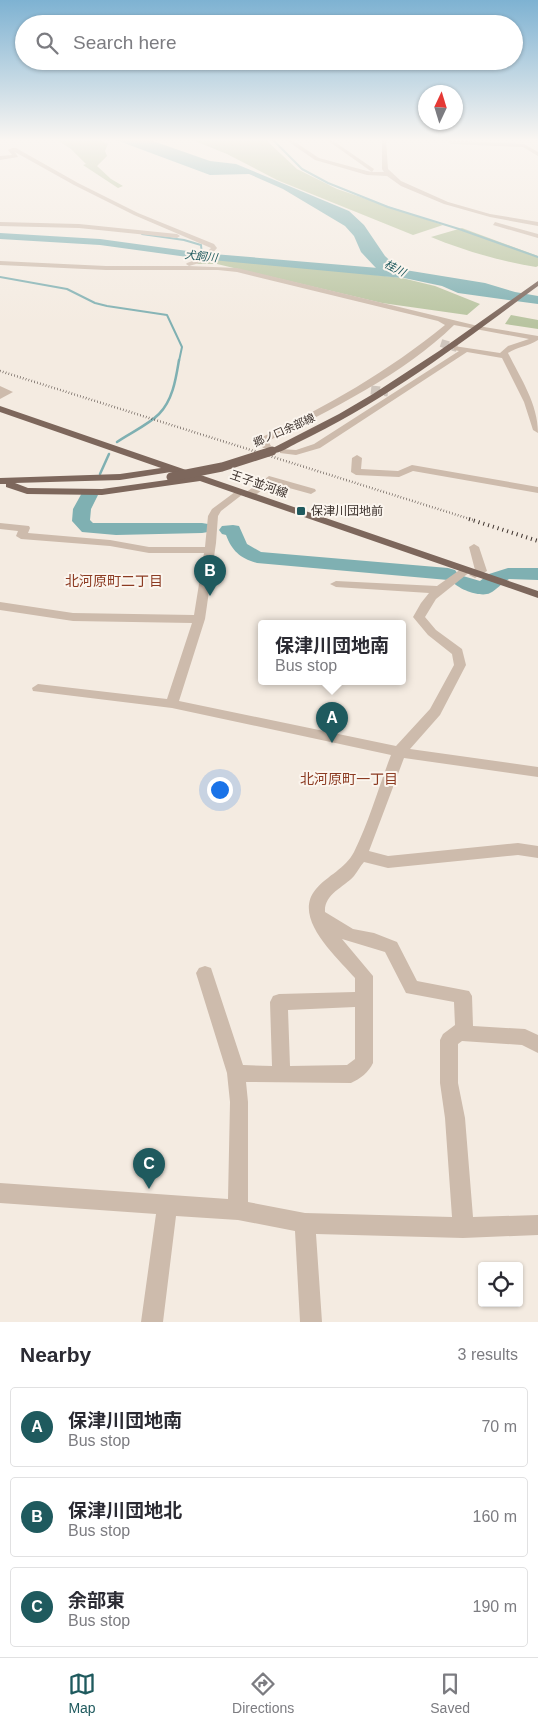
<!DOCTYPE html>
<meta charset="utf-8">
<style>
:root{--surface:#fff;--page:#f2f2f3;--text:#2b2b33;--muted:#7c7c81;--line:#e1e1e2;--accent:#1f5a5e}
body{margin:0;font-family:Arial,"Noto Sans JP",sans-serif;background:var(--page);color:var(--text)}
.controls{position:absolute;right:15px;bottom:15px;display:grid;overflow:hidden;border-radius:5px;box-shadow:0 1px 4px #0004}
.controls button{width:45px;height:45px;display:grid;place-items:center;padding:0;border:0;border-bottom:1px solid var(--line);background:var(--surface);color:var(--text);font:25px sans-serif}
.compass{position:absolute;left:418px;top:85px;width:45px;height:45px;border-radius:50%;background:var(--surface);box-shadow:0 1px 4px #0004;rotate:4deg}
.you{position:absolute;left:219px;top:789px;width:18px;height:18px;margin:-12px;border:4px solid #fff;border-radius:50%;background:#1a73e8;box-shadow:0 0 0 8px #1a73e833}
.badge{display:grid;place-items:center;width:32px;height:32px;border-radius:50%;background:var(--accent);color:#fff;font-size:16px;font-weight:700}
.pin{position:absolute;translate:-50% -41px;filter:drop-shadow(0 1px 2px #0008)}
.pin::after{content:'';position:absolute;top:26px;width:18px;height:15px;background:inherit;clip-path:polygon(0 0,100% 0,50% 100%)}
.popup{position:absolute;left:258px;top:620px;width:148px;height:65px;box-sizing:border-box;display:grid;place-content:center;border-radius:5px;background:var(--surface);filter:drop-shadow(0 1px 4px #0005);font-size:16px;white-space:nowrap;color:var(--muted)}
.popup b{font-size:19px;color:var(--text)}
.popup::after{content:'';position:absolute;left:50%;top:100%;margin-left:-10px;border:10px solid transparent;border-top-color:var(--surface)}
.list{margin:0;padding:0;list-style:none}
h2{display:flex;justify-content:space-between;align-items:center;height:65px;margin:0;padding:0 20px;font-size:21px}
h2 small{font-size:16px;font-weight:400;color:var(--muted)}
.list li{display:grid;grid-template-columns:32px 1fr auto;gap:15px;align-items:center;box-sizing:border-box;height:80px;margin:0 10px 10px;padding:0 10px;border:1px solid var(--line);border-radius:5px}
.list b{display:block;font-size:19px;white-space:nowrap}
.list p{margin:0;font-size:16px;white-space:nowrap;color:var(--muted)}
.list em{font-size:16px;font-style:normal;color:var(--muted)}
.icon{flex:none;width:28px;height:28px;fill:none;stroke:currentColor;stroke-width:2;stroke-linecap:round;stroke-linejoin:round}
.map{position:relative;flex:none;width:538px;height:1322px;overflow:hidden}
.search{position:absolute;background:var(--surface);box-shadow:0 1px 4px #0004;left:15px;right:15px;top:15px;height:55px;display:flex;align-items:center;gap:12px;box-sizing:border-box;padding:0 18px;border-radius:28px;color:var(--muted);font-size:19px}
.sheet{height:335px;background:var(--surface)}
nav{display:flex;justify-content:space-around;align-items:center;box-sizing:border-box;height:70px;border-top:1px solid var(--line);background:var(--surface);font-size:14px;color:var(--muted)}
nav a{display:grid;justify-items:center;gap:2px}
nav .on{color:var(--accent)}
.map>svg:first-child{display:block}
.green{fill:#b8c4a0}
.water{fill:#7fb0b2}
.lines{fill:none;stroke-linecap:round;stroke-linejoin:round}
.stream-far1{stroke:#7fb0b2;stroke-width:2}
.stream{stroke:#7fb0b2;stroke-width:2.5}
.river{fill:#7fb0b2;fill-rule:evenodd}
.minor-tunnel-far1{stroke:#cfc6bd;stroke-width:8;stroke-dasharray:8 4;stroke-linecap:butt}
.minor-tunnel{stroke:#cfc6bd;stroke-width:9;stroke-dasharray:9 4.5;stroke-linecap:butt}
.minor{fill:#cdbbac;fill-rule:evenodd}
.major{fill:#7d675c;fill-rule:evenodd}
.rail-far1{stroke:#3b302b;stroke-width:2.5;stroke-dasharray:0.5 2.5;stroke-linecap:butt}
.rail{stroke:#3b302b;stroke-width:4;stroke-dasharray:1 4;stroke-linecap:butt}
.major-bridge{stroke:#7d675c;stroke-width:9}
.poi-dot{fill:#1f5a5e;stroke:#fbf5ee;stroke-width:2}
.labels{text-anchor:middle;stroke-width:4;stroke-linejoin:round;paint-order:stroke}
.far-water-label{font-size:11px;font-style:italic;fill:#1f5a5e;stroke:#fbf5ee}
.far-street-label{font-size:11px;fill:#3b302b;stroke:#fbf5ee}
.street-label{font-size:12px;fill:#3b302b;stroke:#fbf5ee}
.poi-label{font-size:12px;fill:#3b302b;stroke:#fbf5ee;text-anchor:start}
.neighbourhood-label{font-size:14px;fill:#8c3b22;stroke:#fbf5ee}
</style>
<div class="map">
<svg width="538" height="1322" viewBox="0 0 538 1322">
<rect width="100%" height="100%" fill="#f4ebe1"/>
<g class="green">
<polygon points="57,140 101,140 108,144 105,151 107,156 97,166 111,179 123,186 118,188 83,165 86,164 71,149"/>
<polygon points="192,140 266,140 297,169 337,189 443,225 413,235 277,180 227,154"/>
<path d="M 462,228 L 538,256 L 538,266 L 536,267 C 500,261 465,251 431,237 Z"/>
<polygon points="227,258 402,278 435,286 480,304 467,315 382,303 217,264 196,264 208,259"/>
<polygon points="511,315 538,320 538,329 505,324"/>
</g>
<polygon class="water" points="116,140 150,140 210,161 236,164 349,211 364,225 385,256 399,269 485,283 515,292 538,296 538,304 458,293 442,286 390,275 376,268 361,252 354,236 345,226 283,189 249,174 210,175"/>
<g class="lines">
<g class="stream-far1">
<polyline points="273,140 302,169 328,183 388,207 459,229 538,257"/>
<polyline points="142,234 184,240 201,245 202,256"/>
<polyline points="0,277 67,289 95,303 107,306 167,315 182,347 179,361"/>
</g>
<g class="stream">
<path d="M 117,442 C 130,433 148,425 159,414 C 173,400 176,378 179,360"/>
<polyline points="100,474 109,454"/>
</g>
<g class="river">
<polygon points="0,233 100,239 202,253 402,270 408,274 402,278 202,259 100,245 0,239"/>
<polygon points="89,490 95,491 98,495 91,509 90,520 93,523 202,523 208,524 211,528 208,532 202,533 116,535 82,532 72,521 73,509 83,491"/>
<path d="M 233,525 L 239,526 L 247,544 L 261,552 L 448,568 L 455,570 L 458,574 L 455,578 L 448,580 L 257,563 C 240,558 232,551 226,535 L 222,534 L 219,530 L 222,526 Z"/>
<path d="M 508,568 L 538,568 L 538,580 L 509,579 C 501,583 497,590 490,593 C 481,598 458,589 453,582 L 456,578 L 463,576 L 480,581 L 489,574 Z"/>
</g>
<polyline class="minor-tunnel-far1" points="441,343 457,348"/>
<polyline class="minor-tunnel" points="371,390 388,392"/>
<g class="minor">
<polygon points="286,140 292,140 319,158 367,171 372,172 327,140 332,140 374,169 372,172 384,172 382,169 382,140 386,140 388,169 401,181 448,202 490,214 538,222 538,226 490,217 444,204 401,186 387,176 367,175 315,160"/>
<polygon points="446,140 524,144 538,152 538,156 523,147 451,144"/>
<path d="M 12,148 L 16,148 L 78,183 L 138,213 L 214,244 L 217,248 L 206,261 L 189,266 L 237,268 L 478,326 L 538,336 L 538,340 C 529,346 517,347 508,353 C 521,379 538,404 538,433 L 533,430 L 524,402 L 502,358 L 467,352 L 320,448 L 296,455 L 280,453 L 280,449 L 296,450 L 314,444 L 459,351 L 454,350 L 454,346 L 500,353 L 508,346 L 529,339 L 454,325 C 405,373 330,411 268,441 L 271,446 L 269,448 L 263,448 L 258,440 L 260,438 C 326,407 389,371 445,325 L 438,321 L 237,272 L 218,270 L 106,270 L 0,265 L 0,261 L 106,266 L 189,266 L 186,264 L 187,263 L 201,258 L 211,248 L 134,215 L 74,185 L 15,152 L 18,157 L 0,160 L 0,156 L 12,155 L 8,150 Z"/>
<polygon points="0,222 79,224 177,234 180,236 177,238 79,228 0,226"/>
<polygon points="495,222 538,234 538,238 493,225"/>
<polygon points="0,386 13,392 0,399"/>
<polygon points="357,455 362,458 361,469 398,471 412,465 538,487 538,493 413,471 399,477 356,475 351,472 352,458"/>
<polygon points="269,476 315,489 316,491 311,494 271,483 253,497 245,497 245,493"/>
<path d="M 239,489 L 244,492 L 243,494 L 221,511 L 218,516 L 216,543 L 205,619 L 179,701 L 396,746 L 430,709 L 454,665 L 452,654 L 428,635 L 413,617 L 421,603 L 429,593 L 336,587 L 330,584 L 336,581 L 437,586 L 461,569 L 469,569 L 471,571 L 436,599 L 425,617 L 436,630 L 462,649 L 466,665 L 440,715 L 410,749 L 538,767 L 538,777 L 404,758 L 369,851 L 388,856 L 518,843 L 538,846 L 538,858 L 518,855 L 388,868 L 364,862 C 360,866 358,871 354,876 C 343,888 324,894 325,912 L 353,929 L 374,933 L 397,942 L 417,981 L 469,991 L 472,996 L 473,1026 L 525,1029 L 538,1035 L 538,1053 L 522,1045 L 462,1041 L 458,1044 L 458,1083 L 465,1118 L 473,1217 L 538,1215 L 538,1235 L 463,1238 L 316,1234 L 322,1322 L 300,1322 L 295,1231 L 238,1220 L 176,1216 L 163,1322 L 141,1322 L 156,1214 L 0,1203 L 0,1183 L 228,1199 L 230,1102 L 227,1073 L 196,973 L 199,968 L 205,966 L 211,968 L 243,1065 L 272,1066 L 270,1002 L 273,996 L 279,994 L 355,992 L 355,978 C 338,958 291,918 316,889 C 328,875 345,869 354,852 C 369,822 379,786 391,755 L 172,708 L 33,691 L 32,688 L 38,684 L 167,699 L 192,623 L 73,621 L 0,610 L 0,602 L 73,613 L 194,615 L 204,553 L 149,553 L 110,546 L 21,539 L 16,536 L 18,531 L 0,529 L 0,523 L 29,526 L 30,528 L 28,533 L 110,540 L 149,547 L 205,547 L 208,516 L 212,509 ZM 342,939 L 385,952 L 406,993 L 454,1002 L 455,1025 L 443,1034 L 440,1040 L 440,1083 L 445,1118 L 452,1217 L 305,1213 L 248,1202 L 248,1102 L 246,1082 L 351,1083 C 360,1079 369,1072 373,1063 L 373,976 ZM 355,1007 L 355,1059 L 347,1065 L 290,1066 L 288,1010 Z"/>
<polygon points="474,544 479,547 487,571 475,578 469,575 475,570 469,547"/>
</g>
<g class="major">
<path d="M 538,281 L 538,286 C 461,343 384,402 297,443 C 289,447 278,455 269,453 L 267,451 L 339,414 L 373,394 L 439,351 Z"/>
<path d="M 0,406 L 538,591 L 538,598 L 200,481 L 102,495 L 27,494 L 6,487 L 6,484 L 0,484 L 0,478 L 120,474 L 161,468 L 0,412 ZM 171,472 L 188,477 L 102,489 L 28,488 L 15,483 L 120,480 Z"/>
</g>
<polyline class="rail-far1" points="0,371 473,520"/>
<polyline class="rail" points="469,519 538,541"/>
<polyline class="major-bridge" points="171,477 222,467 272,451"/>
</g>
<linearGradient id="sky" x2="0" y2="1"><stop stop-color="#7eb2d2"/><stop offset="0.43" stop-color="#faf6f2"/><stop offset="1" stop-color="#faf6f2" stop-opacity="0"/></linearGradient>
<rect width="538" height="325" fill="url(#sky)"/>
<rect class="poi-dot" x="296" y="506" width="10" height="10" rx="2.5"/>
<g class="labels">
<g class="far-water-label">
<text transform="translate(201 256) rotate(6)" y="4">犬飼川</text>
<text transform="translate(395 268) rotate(27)" y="4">桂川</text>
</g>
<g class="far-street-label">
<text transform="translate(284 430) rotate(-24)" y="4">郷ノ口余部線</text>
</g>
<g class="street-label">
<text transform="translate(259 484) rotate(19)" y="4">王子並河線</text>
</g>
<g class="poi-label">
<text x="311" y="515">保津川団地前</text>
</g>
<g class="neighbourhood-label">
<text x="114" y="586">北河原町二丁目</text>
<text x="349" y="784">北河原町一丁目</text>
</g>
</g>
</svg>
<div class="controls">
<button><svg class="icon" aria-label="locate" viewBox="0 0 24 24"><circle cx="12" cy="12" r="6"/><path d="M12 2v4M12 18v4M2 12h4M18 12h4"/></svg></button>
</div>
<svg class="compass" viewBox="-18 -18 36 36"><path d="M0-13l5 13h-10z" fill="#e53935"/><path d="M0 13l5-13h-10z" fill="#7c7c81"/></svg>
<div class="you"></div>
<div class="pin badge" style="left:332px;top:743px">A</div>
<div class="popup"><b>保津川団地南</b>Bus stop</div>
<div class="pin badge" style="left:210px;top:596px">B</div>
<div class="pin badge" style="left:149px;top:1189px">C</div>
<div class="search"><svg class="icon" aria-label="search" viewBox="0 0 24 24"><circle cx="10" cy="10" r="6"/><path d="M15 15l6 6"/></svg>Search here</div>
</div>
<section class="sheet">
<h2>Nearby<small>3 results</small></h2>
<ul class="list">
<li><span class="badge">A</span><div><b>保津川団地南</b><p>Bus stop</p></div><em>70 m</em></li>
<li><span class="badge">B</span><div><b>保津川団地北</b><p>Bus stop</p></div><em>160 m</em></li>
<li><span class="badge">C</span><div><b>余部東</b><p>Bus stop</p></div><em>190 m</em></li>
</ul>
</section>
<nav>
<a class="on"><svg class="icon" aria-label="map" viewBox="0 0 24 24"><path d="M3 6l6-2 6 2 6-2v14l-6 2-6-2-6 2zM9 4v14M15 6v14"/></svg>Map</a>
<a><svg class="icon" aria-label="directions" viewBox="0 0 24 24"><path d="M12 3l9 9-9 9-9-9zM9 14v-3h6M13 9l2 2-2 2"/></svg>Directions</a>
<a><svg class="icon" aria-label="saved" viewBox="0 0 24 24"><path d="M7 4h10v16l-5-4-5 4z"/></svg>Saved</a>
</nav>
